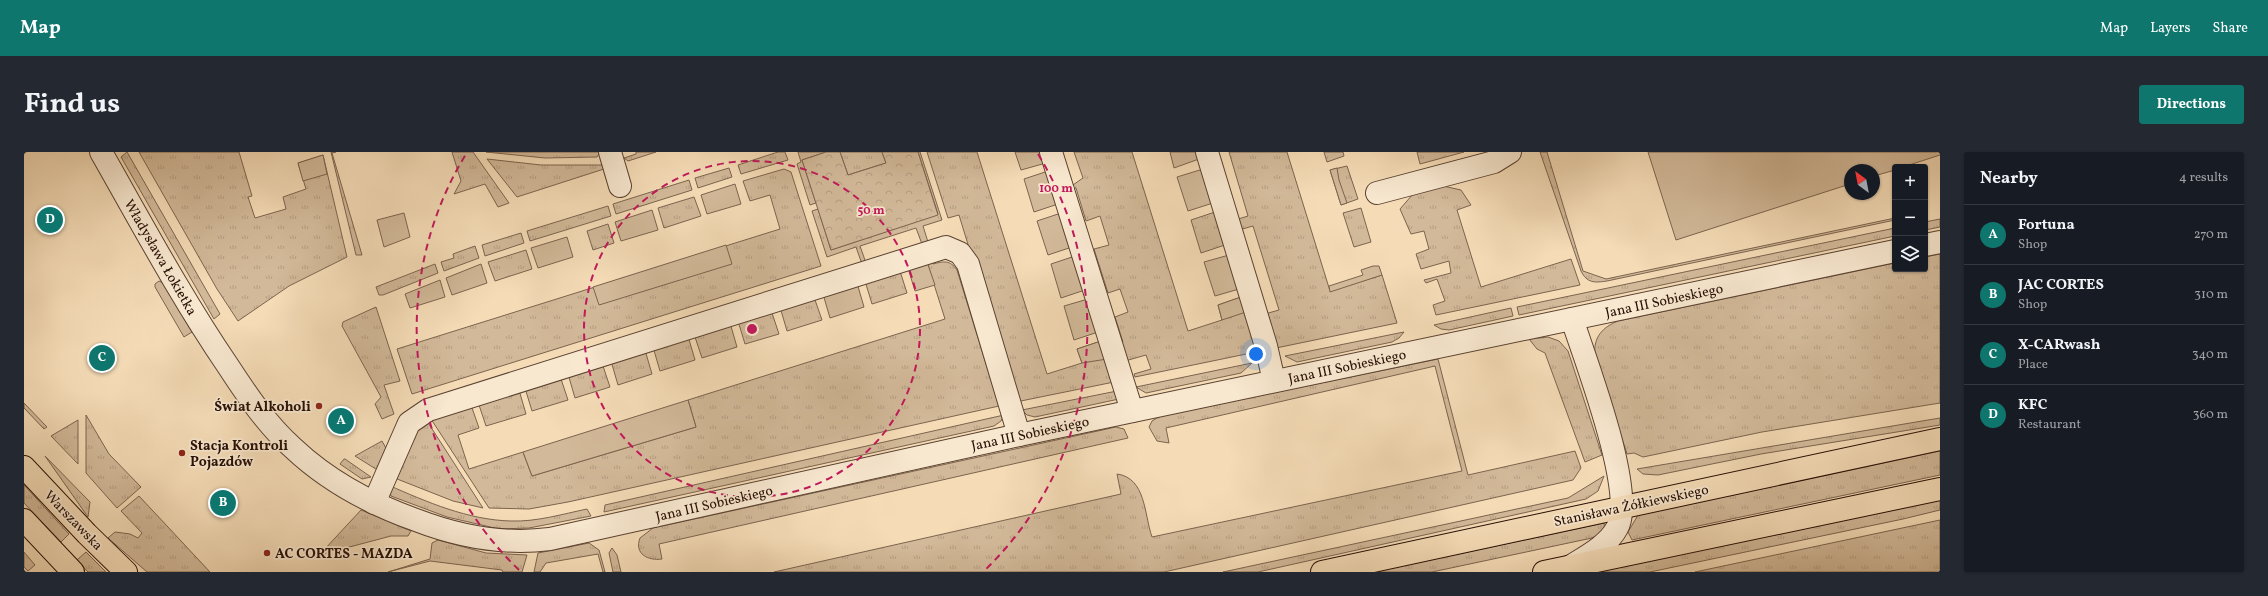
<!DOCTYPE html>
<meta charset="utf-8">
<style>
:root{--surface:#171b24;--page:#242831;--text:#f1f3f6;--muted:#9ea1a6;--line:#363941;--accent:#0f766e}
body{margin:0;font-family:Vollkorn,serif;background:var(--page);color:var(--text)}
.controls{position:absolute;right:12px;top:12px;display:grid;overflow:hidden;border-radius:4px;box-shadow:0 1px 3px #0004}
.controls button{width:36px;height:36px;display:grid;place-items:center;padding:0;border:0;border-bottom:1px solid var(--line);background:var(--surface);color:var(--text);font:20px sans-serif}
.compass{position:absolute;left:1820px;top:12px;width:36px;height:36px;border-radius:50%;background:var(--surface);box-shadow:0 1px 3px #0004;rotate:328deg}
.you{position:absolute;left:1232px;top:202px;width:14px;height:14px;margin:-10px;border:3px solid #fff;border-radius:50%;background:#1a73e8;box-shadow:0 0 0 6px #1a73e833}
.badge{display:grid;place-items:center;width:26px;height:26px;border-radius:50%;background:var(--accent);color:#fff;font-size:13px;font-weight:700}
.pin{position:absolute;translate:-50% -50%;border:2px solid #fff;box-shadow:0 1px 4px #0006}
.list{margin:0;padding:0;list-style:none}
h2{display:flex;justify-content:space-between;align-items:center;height:52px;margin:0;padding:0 16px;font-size:17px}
h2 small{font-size:13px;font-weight:400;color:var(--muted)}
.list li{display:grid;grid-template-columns:26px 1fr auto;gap:12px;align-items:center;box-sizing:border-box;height:60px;padding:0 16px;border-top:1px solid var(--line)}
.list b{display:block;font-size:15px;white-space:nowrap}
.list p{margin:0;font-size:13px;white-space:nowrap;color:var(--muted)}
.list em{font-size:13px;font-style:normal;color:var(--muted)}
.icon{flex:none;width:22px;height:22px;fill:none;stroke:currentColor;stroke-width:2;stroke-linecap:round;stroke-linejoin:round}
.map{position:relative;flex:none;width:1916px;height:420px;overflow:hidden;border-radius:4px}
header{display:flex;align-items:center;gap:24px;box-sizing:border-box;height:56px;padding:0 20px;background:var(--accent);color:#fff}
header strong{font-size:19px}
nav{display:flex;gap:22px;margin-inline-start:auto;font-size:14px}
.intro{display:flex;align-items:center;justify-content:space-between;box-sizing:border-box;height:96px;padding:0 24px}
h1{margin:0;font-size:28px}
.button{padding:10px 18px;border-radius:4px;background:var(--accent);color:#fff;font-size:14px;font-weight:700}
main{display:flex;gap:24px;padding:0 24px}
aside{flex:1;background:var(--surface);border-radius:4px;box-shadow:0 1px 3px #0004}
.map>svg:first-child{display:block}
.grass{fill:url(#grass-tufts);stroke:#7c644e}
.forest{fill:url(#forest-crowns);stroke:#7c644e}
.garden{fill:#d2b999;stroke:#7c644e}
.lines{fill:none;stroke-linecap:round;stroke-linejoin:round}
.minor-casing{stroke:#5a4231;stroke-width:24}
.primary-casing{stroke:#260e04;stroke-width:24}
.minor{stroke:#f8e8d0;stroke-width:22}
.primary{stroke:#f5dcb7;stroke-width:22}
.ring{fill:none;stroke:#c2185b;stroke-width:2;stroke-dasharray:7 5}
.poi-dot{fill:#8f2418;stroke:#f8e8d0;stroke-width:1.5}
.labels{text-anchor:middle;stroke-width:3.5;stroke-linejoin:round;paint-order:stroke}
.street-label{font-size:14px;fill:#260e04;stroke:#f8e8d0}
.poi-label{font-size:14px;font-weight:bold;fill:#260e04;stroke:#f8e8d0;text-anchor:start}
.centre{fill:#c2185b;stroke:#f8e8d0;stroke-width:2}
.ring-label{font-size:12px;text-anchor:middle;font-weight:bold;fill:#c2185b;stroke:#f8e8d0;stroke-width:3.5;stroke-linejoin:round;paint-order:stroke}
</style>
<header>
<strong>Map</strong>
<nav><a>Map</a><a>Layers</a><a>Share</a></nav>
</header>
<div class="intro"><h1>Find us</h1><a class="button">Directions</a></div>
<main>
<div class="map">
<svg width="1916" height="420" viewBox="0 0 1916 420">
<defs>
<pattern id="grass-tufts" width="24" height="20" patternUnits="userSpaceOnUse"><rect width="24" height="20" fill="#d2b999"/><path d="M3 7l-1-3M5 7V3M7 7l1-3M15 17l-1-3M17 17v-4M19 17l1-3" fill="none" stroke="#b49e82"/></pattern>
<pattern id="forest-crowns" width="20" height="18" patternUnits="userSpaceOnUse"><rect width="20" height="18" fill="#d2b999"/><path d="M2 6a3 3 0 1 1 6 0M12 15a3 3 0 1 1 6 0" fill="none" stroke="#b49e82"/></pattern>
</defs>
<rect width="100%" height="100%" fill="#f5dcb7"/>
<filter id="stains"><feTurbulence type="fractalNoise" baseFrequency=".005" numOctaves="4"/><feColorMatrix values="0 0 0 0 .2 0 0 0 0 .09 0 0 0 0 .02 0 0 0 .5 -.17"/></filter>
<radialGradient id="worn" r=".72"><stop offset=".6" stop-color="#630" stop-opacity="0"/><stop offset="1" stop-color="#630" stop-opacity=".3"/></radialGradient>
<g class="grass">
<polygon points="103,0 196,162 190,167 97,5"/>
<polygon points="115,0 215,0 228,44 224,45 231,66 262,57 259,45 282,37 274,11 299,3 323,105 265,134 214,169 193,137"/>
<polygon points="307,0 312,0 308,1 338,103 332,103"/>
<polygon points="428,0 449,0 485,51 474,55 461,32 430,42 437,29"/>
<polygon points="462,0 576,0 573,5 521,6"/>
<polygon points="612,0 632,0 604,9 600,6 612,2"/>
<polygon points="754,0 761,0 764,8 717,22 714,13"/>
<polygon points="774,0 802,0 778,8 792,51 786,53 773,12 777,10"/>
<polygon points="816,0 858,0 862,11 824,23"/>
<polygon points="894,0 896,0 918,68 899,74 904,90 898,92 892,76 836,94 842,111 838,112 832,95 803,105 788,59 794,57 807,98 914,62"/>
<polygon points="903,0 953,0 1023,222 1058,211 1053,197 1077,189 1090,230 992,250 935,63 924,66"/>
<polygon points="1050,0 1108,0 1164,179 1198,168 1194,153 1217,145 1233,193 1232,200 1111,225 1110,222 1127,217 1122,203 1101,209 1095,192 1099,190 1091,165 1104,160 1096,137 1084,141 1070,97 1085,93 1076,64 1062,69 1052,36 1047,37 1046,35 1059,26"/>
<polygon points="1205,0 1263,0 1306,139 1358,123 1373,171 1252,196 1241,162 1255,158 1229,74 1215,78 1211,68 1224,64"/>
<polygon points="1300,0 1319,0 1320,4 1303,10"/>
<polygon points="1393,0 1440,0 1396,12"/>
<path d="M 1516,0 L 1523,0 L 1559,119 L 1582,127 L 1871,66 L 1871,68 L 1583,129 C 1570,131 1563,131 1557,119 Z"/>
<polygon points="463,7 517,13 579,13 580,17 493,45"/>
<polygon points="1323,14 1334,47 1317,53 1306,18"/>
<polygon points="705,16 708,25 674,36 671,26"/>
<polygon points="760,17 767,20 797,114 388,242 373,197 756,77 746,43 726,49 719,29"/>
<polygon points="665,28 668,38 592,62 589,52"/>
<polygon points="1419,34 1437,38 1447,53 1433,58 1457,135 1547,107 1556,133 1412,163 1409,153 1421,149 1413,127 1402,131 1400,128 1427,121 1425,109 1397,117 1392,102 1405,97 1400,79 1387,82 1376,57 1389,42"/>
<polygon points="670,45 677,64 640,76 634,56"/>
<polygon points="584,54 587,64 506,89 503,79"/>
<polygon points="1337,56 1347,90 1330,95 1319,61"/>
<polygon points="1191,60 1201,93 1177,101 1167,68"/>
<polygon points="1916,67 1916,75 1901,78 1901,70"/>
<polygon points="584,72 590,91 569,98 563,79"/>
<polygon points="1871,76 1871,84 1495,163 1493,155"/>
<polygon points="497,81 500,91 461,104 458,93"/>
<polygon points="451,94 455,106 420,119 417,110 430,106 429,102"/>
<polygon points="502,98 508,117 471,129 464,110"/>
<path d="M 1916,102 L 1916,251 L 1738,280 L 1619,305 L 1610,301 L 1603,302 L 1571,203 C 1569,185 1579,175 1594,169 L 1871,111 L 1871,117 L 1901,117 L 1901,105 Z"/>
<path d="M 907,106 L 909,112 C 920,109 926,108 933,118 L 975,254 L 544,350 L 505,357 L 465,356 L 405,264 L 447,253 L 455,276 L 434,283 L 445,317 L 499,300 L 508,324 L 672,275 L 664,248 L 921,167 L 902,107 Z"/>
<polygon points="411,112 414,121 359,143 355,143 352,135"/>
<polygon points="875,116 883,141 848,152 841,129"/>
<polygon points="790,145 798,168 763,179 756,155"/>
<polygon points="352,155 376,229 360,233 370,262 358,267 351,252 357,245 318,174 319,170"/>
<polygon points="1487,156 1489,164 1425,178 1417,177 1410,173"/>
<polygon points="747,158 755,182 721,192 714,169"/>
<polygon points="706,171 713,195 678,206 670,182"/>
<polygon points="1380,180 1375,186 1368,190 1273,210 1261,204"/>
<polygon points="664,184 671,208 636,219 629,195"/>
<polygon points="1524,185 1535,189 1544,199 1578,303 1561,310 1521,201 1513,197 1505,187"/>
<polygon points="621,198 628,222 594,233 587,209"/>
<path d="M 1414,207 L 1444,323 L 1551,299 L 1557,316 L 1549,328 L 1140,420 L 750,420 L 1097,342 L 1093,322 C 1122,326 1120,362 1128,385 L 1438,319 L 1411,214 L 1142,276 L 1145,291 L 1133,289 L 1125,275 L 1128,269 L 1136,264 Z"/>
<polygon points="578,211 586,235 551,246 544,222"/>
<polygon points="1228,211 1217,221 1122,241 1112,235"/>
<polygon points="536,224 544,248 508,259 501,236"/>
<polygon points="495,238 502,262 462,274 454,250"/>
<polygon points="1093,239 1095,247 1011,265 1003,263 998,258"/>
<polygon points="0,251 23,275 20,277 0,256"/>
<polygon points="62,263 85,302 117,335 93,356 62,321"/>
<polygon points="980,263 977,269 970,274 580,360 581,353"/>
<polygon points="401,266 459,356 429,349 368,325"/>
<polygon points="1916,266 1916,273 1737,302 1634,323 1619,322 1613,317"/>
<polygon points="54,268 54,312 27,284"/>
<path d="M 1092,275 L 1100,277 L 1104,286 L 635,392 L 638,407 C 624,409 610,402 616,386 L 629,376 Z"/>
<polygon points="358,289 363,298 355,319 331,304"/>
<polygon points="1916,299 1916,323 1608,388 1604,380 1614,363"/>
<polygon points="21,304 66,350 64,365"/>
<polygon points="320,307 321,307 347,325 338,327 316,312"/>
<polygon points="1580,324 1574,339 1562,347 1234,420 1199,420 1544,346"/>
<polygon points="0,333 45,382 37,390 0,351"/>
<path d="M 364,333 C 403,350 444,368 487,369 C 512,370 539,362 563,357 L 567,364 L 505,376 L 475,377 L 423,365 L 367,344 Z"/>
<polygon points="115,344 186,420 123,420 84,386 91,380 106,382 114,386 118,381 97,359"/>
<polygon points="1916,347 1916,358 1879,367 1626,420 1572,420"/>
<polygon points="337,358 387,379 384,384 367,384 299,402 299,399"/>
<polygon points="1916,368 1916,420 1671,420"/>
<polygon points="1580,371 1581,379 1568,386 1408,420 1349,420"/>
<polygon points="414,388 462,401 503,403 498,420 479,420 478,418 406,409 364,420 406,407 408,391"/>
<polygon points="565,391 575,398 581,420 579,420 574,402 522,411 516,420 510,420 514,401"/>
<polygon points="588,396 593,403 597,420 589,420 585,401"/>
<polygon points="0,400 11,413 4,419 0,415"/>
<polygon points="62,400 82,420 64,420 53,408"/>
</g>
<polygon class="forest" points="802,0 816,0 824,23 862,11 858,0 894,0 914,63 807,98 778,8"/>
<g class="garden">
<polygon points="991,0 1018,0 1022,11 997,18"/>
<polygon points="1146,0 1173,0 1175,7 1150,16"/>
<polygon points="1624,0 1916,0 1916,3 1879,15 1871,15 1871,18 1850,24 1850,18 1826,18 1826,32 1652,88"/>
<polygon points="299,3 303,22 279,29 274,11"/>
<polygon points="1313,16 1315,28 1323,51 1317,53 1306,18"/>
<polygon points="1179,17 1189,51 1164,59 1153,25"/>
<polygon points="1024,19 1034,52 1010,60 1000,27"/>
<polygon points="711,32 717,52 683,62 677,43"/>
<polygon points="628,58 634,78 597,89 591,70"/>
<polygon points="380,61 386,85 360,95 353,68"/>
<polygon points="1037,61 1048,95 1024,103 1013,69"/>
<polygon points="543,85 549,105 514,116 507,96"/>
<polygon points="702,93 708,112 575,153 569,135"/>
<polygon points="1205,103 1215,137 1191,144 1180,110"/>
<polygon points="1051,104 1061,138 1037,146 1027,112"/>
<polygon points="902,107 911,133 891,139 883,113"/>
<polygon points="457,112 463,131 428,143 422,126"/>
<polygon points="1349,114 1355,114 1358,123 1306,140 1305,134 1339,123 1337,118"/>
<polygon points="416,128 421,145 386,156 381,142"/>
<polygon points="135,129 139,131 168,180 160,185 131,135 131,132"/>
<polygon points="833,131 840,155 806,166 799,142"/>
<polygon points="1217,145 1222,160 1198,168 1194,153"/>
<polygon points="1064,147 1074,180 1050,188 1040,154"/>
<polygon points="1077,189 1083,207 1058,211 1053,197"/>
<polygon points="664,248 672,275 508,324 499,300"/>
</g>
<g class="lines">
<defs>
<g id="minor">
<path d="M 77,0 C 118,72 157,145 204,214 C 223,243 243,273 269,296 C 304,329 347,352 392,368 C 436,385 479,393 526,387 L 995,283 L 1871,99"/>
<polyline points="586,0 596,34"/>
<polyline points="1027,0 1108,259"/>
<polyline points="1183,0 1242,194 1250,229"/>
<polyline points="1353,41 1470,10 1486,0"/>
<polyline points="1901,93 1916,90"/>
<polyline points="350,351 385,271 404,258 922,95 936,101 944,112 995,283"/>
<path d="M 1547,414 C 1563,404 1584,393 1593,376 C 1613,342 1561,207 1548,167"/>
</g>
<g id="primary">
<polyline points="0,315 63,382 102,420"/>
<polyline points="0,368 49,420"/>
<polyline points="1298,420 1916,287"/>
<polyline points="1520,420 1916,337"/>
</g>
</defs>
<use href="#minor" class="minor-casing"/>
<use href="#primary" class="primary-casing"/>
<use href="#minor" class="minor"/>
<use href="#primary" class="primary"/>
</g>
<g class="ring">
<circle cx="728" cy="177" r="168"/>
<path d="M495 418A335 335 0 0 1 442 2M1014 2A335 335 0 0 1 961 418"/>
</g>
<g class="poi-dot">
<circle cx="295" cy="254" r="4"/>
<circle cx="158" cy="301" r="4"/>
<circle cx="243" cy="401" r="4"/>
</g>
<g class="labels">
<g class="street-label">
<text transform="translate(137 105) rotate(60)" y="5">Władysława Łokietka</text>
<text transform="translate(1640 148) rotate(-12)" y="5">Jana III Sobieskiego</text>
<text transform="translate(1323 214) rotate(-12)" y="5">Jana III Sobieskiego</text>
<text transform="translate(1006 281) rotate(-12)" y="5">Jana III Sobieskiego</text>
<text transform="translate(690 351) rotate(-13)" y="5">Jana III Sobieskiego</text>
<text transform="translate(1607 353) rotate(-12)" y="5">Stanisława Żółkiewskiego</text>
<text transform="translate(50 368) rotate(46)" y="5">Warszawska</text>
</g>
<g class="poi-label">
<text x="287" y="259" text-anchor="end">Świat Alkoholi</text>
<text x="166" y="298">Stacja Kontroli<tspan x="166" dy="16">Pojazdów</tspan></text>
<text x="251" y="406">AC CORTES - MAZDA</text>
</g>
</g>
<circle cx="728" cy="177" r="6" class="centre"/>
<g class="ring-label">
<text x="1032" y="40">100 m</text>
<text x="847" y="62">50 m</text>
</g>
<rect width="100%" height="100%" filter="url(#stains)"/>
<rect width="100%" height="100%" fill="url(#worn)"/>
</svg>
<div class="controls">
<button>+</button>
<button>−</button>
<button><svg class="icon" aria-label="layers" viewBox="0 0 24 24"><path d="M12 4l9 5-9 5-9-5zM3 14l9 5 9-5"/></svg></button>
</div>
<svg class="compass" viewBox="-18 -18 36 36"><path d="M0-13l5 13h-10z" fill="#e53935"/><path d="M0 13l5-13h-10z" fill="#9ea1a6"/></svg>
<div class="you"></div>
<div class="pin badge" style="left:317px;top:269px">A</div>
<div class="pin badge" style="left:199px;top:351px">B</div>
<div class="pin badge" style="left:78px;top:206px">C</div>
<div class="pin badge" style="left:26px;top:68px">D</div>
</div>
<aside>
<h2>Nearby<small>4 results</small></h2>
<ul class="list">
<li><span class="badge">A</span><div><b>Fortuna</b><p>Shop</p></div><em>270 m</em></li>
<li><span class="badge">B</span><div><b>JAC CORTES</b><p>Shop</p></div><em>310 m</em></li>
<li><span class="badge">C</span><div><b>X-CARwash</b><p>Place</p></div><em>340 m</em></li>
<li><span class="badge">D</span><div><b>KFC</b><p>Restaurant</p></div><em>360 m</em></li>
</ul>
</aside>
</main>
